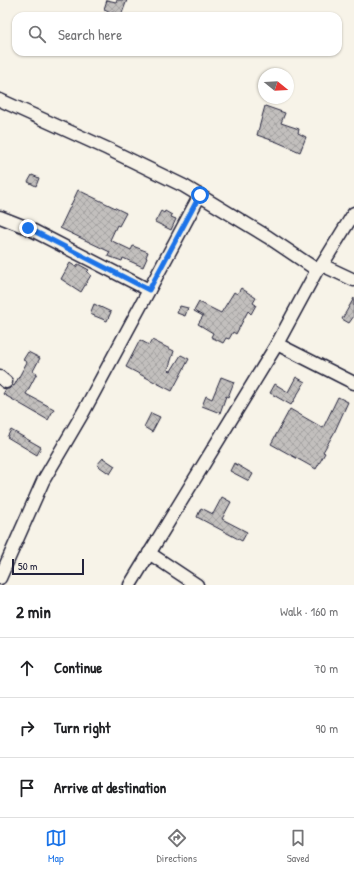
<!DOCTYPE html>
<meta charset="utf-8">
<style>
:root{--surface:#fff;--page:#f6f6f6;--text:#202124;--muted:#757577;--line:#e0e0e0;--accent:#1a73e8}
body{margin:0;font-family:"Patrick Hand",sans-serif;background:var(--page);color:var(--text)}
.compass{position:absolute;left:258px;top:68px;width:36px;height:36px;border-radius:50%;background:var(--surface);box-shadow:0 1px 3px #0004;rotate:108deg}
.scale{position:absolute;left:12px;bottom:10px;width:72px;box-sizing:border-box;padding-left:4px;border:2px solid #22223b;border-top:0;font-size:11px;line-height:14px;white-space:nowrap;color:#22223b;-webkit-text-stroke:3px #f7f3e8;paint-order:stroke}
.stop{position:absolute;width:12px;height:12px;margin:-9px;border:3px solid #1a73e8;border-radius:50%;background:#fff}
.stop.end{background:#1a73e8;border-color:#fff;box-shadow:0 1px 4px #0008}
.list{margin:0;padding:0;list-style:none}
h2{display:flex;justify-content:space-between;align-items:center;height:52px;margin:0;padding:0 16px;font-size:17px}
h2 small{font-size:13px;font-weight:400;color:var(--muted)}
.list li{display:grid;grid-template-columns:26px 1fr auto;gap:12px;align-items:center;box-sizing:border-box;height:60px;padding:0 16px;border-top:1px solid var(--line)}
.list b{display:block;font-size:15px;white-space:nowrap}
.list em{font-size:13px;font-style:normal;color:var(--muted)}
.icon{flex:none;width:22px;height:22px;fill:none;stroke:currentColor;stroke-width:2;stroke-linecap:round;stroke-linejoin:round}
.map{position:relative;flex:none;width:354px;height:585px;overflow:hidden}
.search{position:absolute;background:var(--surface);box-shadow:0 1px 3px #0004;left:12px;right:12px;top:12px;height:44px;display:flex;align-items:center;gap:10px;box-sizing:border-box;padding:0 14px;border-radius:12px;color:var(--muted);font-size:15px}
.sheet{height:232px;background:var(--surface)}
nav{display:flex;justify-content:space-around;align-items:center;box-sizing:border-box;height:56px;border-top:1px solid var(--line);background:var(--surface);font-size:11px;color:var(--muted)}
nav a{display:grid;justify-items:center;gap:2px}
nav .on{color:var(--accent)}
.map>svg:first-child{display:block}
.building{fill:url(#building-cross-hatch);stroke:#22223b}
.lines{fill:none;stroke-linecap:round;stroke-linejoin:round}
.minor-casing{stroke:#22223b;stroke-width:15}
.minor{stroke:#f7f3e8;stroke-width:12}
.route{stroke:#1a73e8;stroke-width:5}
</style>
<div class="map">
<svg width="354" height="585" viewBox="0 0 354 585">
<defs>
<pattern id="building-cross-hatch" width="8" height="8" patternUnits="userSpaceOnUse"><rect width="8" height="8" fill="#c2bfbd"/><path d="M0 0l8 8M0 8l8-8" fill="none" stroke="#a6a4a3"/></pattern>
</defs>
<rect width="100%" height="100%" fill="#f7f3e8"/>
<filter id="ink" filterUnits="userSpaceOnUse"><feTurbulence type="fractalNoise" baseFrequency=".025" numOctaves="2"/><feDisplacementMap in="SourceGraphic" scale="8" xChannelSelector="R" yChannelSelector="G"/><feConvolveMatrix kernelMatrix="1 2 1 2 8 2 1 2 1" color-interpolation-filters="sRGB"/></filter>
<g filter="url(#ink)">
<g class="building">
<polygon points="107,0 116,2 117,0 127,0 121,16 104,9"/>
<polygon points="265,106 285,113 281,123 299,129 298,133 306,137 300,152 277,142 257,135"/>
<polygon points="32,175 39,178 36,186 28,182"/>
<polygon points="78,190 126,213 119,226 117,225 110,240 131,250 133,246 148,252 146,257 147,258 143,267 123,258 122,261 108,256 110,252 60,228"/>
<polygon points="161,211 164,213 165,211 172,215 171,217 176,219 171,230 155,222"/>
<polygon points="70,263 76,267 78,264 89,270 87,272 91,275 81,292 61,279"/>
<polygon points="241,288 256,298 253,303 256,305 251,314 248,311 236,334 233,332 229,339 226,338 223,343 211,337 213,333 198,324 203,316 194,311 199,302 221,313 234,292 237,294"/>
<polygon points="354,298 354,316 349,323 342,319"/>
<polygon points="94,304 111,312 107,321 90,314"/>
<polygon points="180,306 188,308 185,316 177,313"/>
<polygon points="140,340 149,345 152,340 174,351 168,370 171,371 181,355 189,359 172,391 126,367"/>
<polygon points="28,352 40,358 33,371 37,373 26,394 54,409 48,420 3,394 6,389 9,389 12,385 14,386 27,362 23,360"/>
<polygon points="221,377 234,382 228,397 226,396 220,413 202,406 206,396 212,399"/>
<polygon points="296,377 305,382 291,405 270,393 275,384 288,392"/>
<polygon points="338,397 348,402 334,433 323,452 325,453 316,469 271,444 290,409 323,428"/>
<polygon points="151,413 160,417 152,432 144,427"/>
<polygon points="11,430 41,447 37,455 7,437"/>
<polygon points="103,458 115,466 110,474 97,465"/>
<polygon points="234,463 253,474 249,481 230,471"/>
<polygon points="222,497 231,502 222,519 247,532 242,541 197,517 201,508 213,514"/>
</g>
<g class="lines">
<defs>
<g id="minor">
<polyline points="0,100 108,149 184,186 268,237 317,270"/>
<polyline points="0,217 28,228 149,290"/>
<polyline points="322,265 354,280"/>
<polyline points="277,344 354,383"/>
<polyline points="0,377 6,382"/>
<polyline points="149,553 197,585"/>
<polyline points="0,578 43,481 84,411 176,240 200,195"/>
<polyline points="130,585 277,344 317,270 322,265 354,213"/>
</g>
</defs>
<use href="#minor" class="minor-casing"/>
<use href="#minor" class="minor"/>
</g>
</g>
<g class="lines" filter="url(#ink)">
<polyline class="route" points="28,228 149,290 200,195"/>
</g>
</svg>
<svg class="compass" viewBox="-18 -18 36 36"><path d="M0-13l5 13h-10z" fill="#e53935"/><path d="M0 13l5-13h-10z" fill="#757577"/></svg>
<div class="scale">50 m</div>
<div class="stop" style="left:200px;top:195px"></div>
<div class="stop end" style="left:28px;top:228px"></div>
<div class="search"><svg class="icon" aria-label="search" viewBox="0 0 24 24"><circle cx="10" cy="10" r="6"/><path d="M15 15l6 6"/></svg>Search here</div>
</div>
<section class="sheet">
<h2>2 min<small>Walk · 160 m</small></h2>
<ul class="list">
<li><svg class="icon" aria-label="ahead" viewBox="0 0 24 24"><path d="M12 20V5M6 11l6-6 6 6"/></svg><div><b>Continue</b></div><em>70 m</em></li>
<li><svg class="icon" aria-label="right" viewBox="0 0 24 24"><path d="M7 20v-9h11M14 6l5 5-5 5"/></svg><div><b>Turn right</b></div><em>90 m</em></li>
<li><svg class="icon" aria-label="arrive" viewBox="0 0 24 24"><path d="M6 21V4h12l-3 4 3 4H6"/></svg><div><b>Arrive at destination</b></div></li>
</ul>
</section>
<nav>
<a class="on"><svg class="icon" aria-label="map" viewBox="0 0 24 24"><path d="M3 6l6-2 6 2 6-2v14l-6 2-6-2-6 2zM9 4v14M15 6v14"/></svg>Map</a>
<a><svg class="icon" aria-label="directions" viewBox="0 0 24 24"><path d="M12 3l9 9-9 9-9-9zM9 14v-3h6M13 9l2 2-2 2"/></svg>Directions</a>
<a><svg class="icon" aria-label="saved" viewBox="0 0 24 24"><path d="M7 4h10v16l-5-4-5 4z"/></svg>Saved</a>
</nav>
